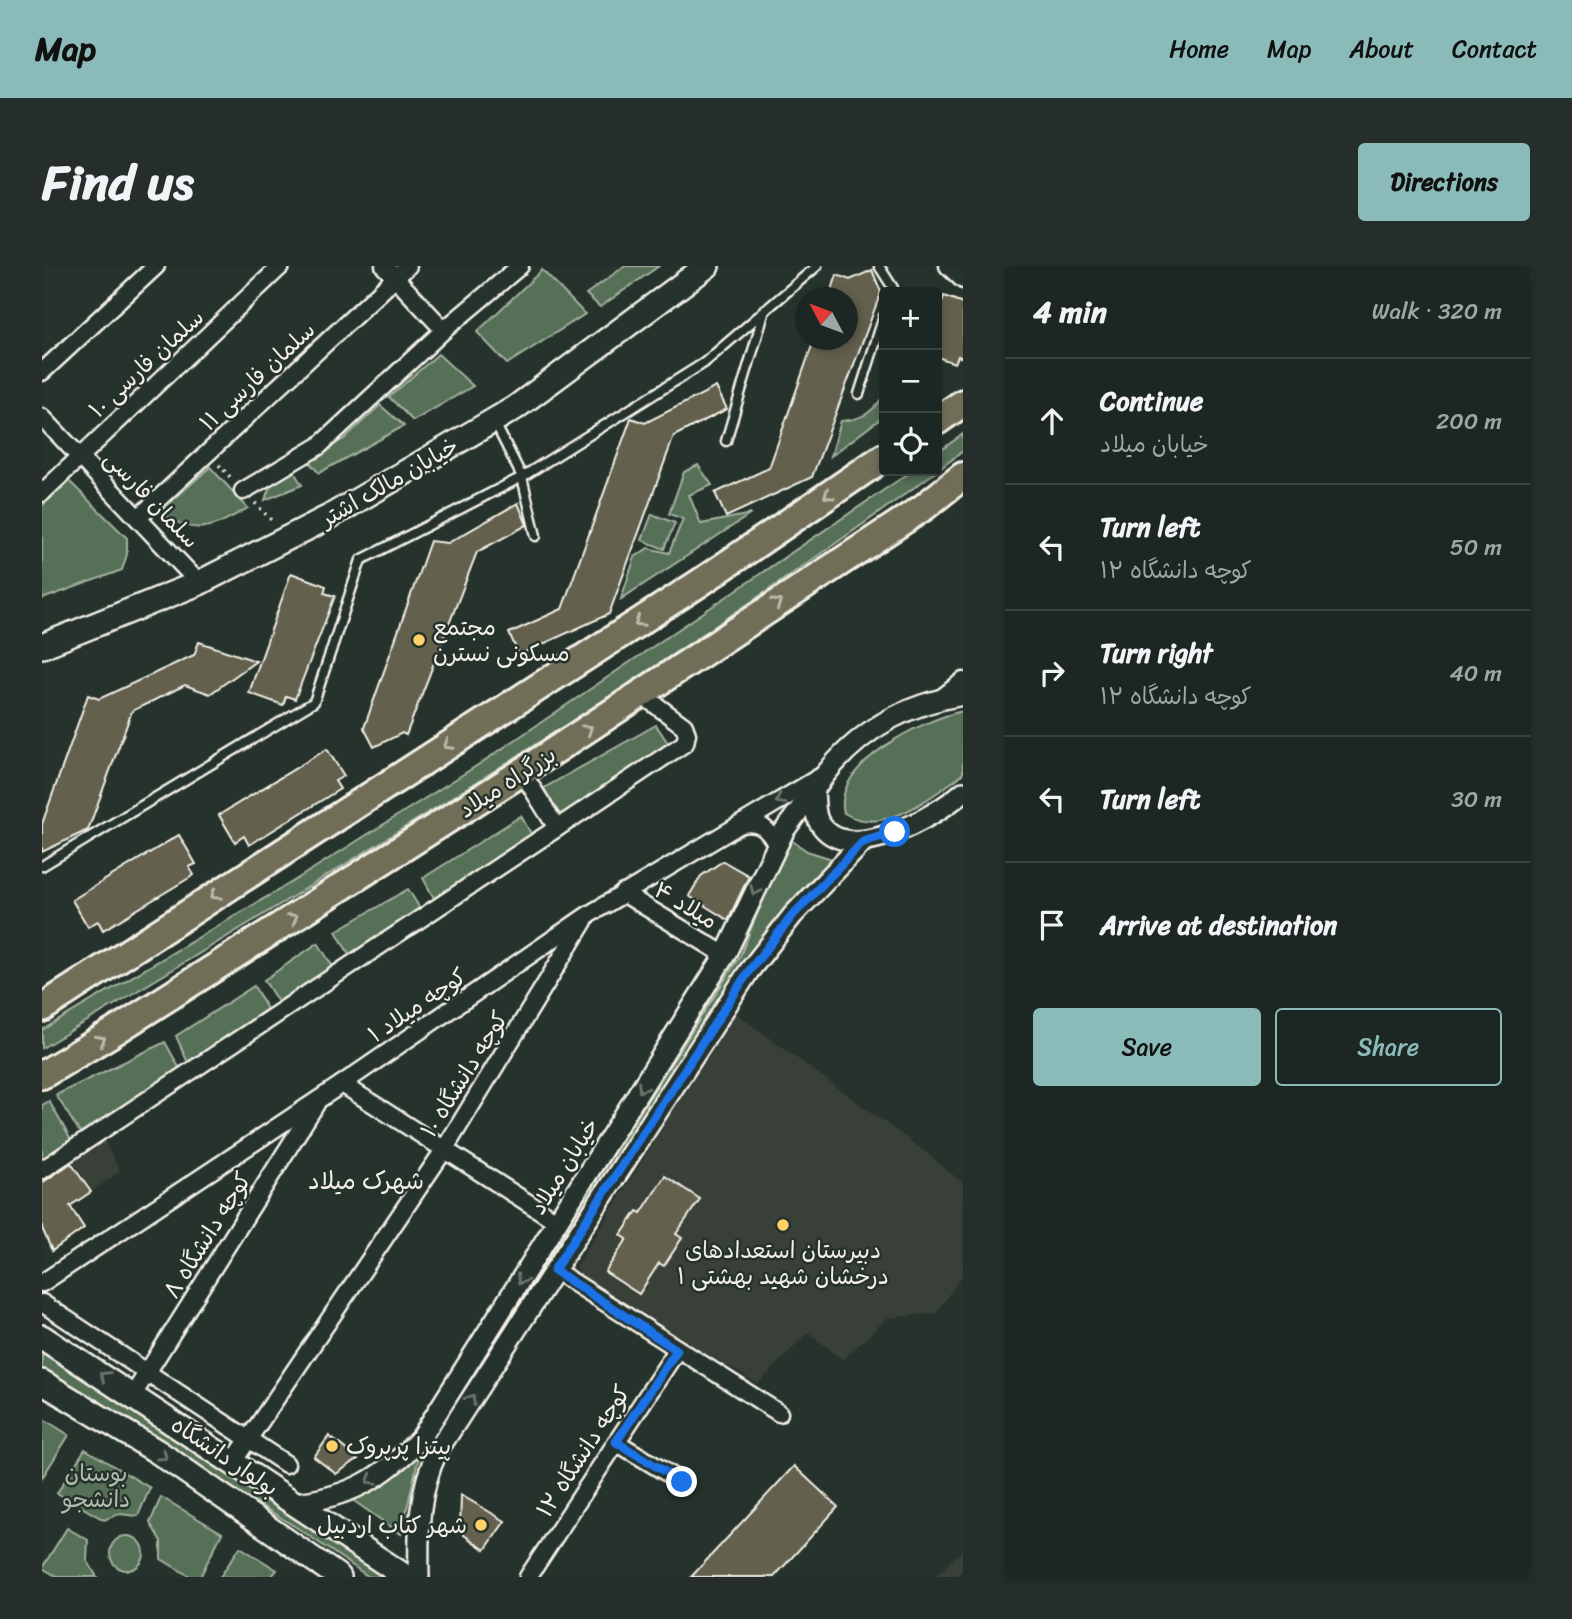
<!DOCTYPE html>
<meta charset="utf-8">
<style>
:root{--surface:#1c2622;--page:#252e2a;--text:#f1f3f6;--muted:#a0a5a5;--line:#3a4340;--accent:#8bbbb9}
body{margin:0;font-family:Sriracha,"Playpen Sans Arabic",sans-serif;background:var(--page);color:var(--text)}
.controls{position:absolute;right:21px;top:21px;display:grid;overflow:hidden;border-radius:7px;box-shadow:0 4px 10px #0003}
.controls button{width:63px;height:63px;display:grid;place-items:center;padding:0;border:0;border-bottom:2px solid var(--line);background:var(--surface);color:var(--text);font:35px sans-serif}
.compass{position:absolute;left:753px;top:21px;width:63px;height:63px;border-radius:50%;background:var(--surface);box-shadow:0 4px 10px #0003;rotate:311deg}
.stop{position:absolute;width:21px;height:21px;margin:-16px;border:5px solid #1a73e8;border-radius:50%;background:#fff}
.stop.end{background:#1a73e8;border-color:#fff;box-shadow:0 2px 7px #0008}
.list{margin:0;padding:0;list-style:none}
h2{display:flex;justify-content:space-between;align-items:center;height:91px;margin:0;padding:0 28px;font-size:30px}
h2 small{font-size:23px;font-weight:400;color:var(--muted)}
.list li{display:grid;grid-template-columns:46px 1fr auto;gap:21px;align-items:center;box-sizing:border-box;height:126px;padding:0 28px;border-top:2px solid var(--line)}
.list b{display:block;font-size:26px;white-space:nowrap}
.list p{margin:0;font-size:23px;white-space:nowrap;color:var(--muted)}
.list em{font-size:23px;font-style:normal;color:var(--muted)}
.actions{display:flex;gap:14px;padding:21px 28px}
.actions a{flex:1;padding:16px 0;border:2px solid var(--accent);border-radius:7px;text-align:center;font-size:24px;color:var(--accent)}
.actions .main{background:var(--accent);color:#111}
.icon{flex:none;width:38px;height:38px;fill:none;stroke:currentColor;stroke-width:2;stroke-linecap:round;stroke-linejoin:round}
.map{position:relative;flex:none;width:921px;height:1311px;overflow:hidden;border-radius:7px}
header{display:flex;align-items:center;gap:42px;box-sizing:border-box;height:98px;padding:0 35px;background:var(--accent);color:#111}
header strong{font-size:33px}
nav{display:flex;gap:38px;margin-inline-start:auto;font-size:24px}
.intro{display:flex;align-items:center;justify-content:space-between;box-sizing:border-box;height:168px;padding:0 42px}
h1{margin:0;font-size:49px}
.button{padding:18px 32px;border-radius:7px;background:var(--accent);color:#111;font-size:24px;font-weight:700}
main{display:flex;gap:42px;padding:0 42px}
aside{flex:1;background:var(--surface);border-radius:7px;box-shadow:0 4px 10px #0003}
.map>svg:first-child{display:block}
.built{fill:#384037}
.green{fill:#557057;stroke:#a4b0a0;stroke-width:2}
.building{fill:#63604d;stroke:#f4f1e8;stroke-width:2}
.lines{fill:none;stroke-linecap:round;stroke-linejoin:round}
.service-casing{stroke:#f4f1e8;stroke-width:13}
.minor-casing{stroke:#f4f1e8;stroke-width:21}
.tertiary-casing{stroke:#f4f1e8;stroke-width:24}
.secondary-casing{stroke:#f4f1e8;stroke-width:28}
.trunk-casing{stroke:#f4f1e8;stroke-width:32}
.path{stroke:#f4f1e8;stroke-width:3.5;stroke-dasharray:2 5;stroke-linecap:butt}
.service{stroke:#26332d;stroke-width:8}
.minor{stroke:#26332d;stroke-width:16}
.tertiary{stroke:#26332d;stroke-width:19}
.secondary{stroke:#26332d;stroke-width:23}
.trunk{stroke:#716e59;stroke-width:26}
.oneway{stroke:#c0bdaf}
.oneway2{stroke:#6e766e}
.route{stroke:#1a73e8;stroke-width:9}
.poi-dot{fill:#ffd166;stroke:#26332d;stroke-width:2.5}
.labels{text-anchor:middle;stroke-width:5;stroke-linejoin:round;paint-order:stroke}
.street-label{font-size:23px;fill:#f4f1e8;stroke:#26332d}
.poi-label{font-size:23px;fill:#f4f1e8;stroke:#26332d;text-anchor:start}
.park-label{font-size:23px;fill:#b4bdae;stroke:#26332d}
.neighbourhood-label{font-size:24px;fill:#f4f1e8;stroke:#26332d}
</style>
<header>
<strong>Map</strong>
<nav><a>Home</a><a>Map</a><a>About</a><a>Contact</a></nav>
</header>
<div class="intro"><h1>Find us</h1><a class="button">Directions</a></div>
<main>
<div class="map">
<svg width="921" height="1311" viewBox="0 0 921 1311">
<rect width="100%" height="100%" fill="#26332d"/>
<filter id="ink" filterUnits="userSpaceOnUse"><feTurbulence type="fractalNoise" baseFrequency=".0143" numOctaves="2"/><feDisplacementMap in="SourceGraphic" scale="14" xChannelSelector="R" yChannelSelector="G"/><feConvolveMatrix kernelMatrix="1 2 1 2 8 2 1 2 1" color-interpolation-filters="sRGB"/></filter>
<g filter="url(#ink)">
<g class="built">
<polygon points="692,746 882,885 921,917 921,1008 894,1047 845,1052 801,1094 766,1066 716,1118 537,1012 534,1001"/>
<polygon points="61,872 78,905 51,925 30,895"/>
<polygon points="921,1283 921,1311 893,1311"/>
</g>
<g class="green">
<polygon points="583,0 617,0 558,41 544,28"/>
<polygon points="500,4 543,48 465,98 435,66"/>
<polygon points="396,88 431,120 371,155 347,131"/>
<path d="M 842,129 L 842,150 L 789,190 L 799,155 C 821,153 830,147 842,129 Z"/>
<polygon points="338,139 362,160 277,207 265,194 302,173"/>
<polygon points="921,168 921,185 895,205 895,187"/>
<polygon points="656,199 670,219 647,229 659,258 709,248 579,333 593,291 606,282 627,287 641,253 627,248 642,206"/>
<path d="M 168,201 L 206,242 C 170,262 154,272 118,246 Z"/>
<path d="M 249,201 L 260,219 L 223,234 C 228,217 234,209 249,201 Z"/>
<path d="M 870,205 L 895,205 C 608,414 305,600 0,782 L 0,764 L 250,616 L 439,497 Z"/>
<polygon points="27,215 85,272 85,288 80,304 0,333 0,240"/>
<polygon points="610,248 633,257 622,283 600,274"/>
<path d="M 921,445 L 921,507 L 916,512 C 885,533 841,571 802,547 C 789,498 882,453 921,445 Z"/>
<polygon points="614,459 628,480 517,551 502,522"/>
<polygon points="479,550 491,571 393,634 381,612"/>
<path d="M 746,572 L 765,585 L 790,593 C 746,635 711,677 681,730 L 397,1169 L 395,1164 L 698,690 Z"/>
<polygon points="366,623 379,644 307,688 294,665"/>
<polygon points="276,677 291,701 236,736 222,714"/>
<polygon points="212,720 225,743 146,797 134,770"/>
<polygon points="123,776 138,803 38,867 14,829"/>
<polygon points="7,835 29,874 0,894 0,839"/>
<polygon points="0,1086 213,1221 347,1311 327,1311 260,1265 0,1103"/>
<polygon points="0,1152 27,1169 0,1212"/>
<polygon points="43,1183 108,1222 96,1250 77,1248 62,1254 15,1227"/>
<polygon points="377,1190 359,1268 312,1235"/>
<polygon points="119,1231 180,1267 158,1311 149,1311 119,1293 119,1275 108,1257"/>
<polygon points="25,1262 46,1274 45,1294 55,1311 16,1311 0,1302"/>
<circle cx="85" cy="1287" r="17"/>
<polygon points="198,1281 235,1304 229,1311 178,1311"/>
</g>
<g class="building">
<polygon points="830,4 839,26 770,211 684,251 673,227 727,202 772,74 806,74 806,32 787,32 795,9 808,14"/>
<polygon points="902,30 921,37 921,92 916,90 913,97 895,91 895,52"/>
<polygon points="674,121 685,143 632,170 567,348 477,389 467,367 520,343 589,152 603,157"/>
<polygon points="476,237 485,259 435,286 364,469 360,467 332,481 322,462 388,275 406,277"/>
<polygon points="249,307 284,320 282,327 293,330 253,433 244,430 241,439 207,427"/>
<polygon points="157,376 214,395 168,428 143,419 90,445 46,564 0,586 0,558 46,429 57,433 152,389"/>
<polygon points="285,483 302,510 293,515 298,523 207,579 202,570 193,576 177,549"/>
<polygon points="137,569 154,598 147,601 152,609 61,664 56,655 46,661 30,634"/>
<polygon points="681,595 707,610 686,654 647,630 659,610"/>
<polygon points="29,897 49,926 28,940 42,962 10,985 0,962 0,917"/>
<polygon points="623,910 658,933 634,968 640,972 622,1000 617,997 597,1028 563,1006 585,973 579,969 595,945 599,947"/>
<polygon points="287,1170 316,1193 294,1208 272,1191"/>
<polygon points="752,1200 796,1241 732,1311 649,1311"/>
<polygon points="419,1229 463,1255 443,1284 422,1269 418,1263"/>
</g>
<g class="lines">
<defs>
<g id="service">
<polyline points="837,0 851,22 850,26"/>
<polyline points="817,128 842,50"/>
<polyline points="684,175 723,44"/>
<polyline points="494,270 480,211 662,97 775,0"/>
<polyline points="0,600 272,436 319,294 480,211 453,157"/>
</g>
<g id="minor">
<polyline points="342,0 402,64"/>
<polyline points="906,0 921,14"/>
<polyline points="0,106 114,0"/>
<polyline points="0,151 157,317"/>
<polyline points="201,225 277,180 402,64 478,0"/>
<polyline points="0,227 239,0"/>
<polyline points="96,252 366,0"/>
<polyline points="898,433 921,415"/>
<polyline points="480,506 515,562"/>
<path d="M 700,558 C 718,554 727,564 735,580"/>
<polyline points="581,627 683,689"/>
<polyline points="300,818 516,956"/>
<polyline points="0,904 643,477 645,468 642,460 599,428"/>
<polyline points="512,1004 737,1147"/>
<polyline points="0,1017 300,818 546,649 781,509"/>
<polyline points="0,1037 244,1198"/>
<polyline points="91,1129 274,838"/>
<polyline points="574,1176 640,1216"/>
<polyline points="191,1196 402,884 542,655"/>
<polyline points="486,1311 635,1084"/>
</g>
<g id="tertiary">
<path d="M 921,429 C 857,439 808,470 772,524 C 773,533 772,548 777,556 C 805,603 894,550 921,526"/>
<path d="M 253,1237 C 309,1231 340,1212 379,1172 L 683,689 L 742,565 L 772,524"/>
<path d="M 377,1311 C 376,1266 376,1225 396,1184 L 707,705 L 751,649 L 821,576"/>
</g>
<g id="secondary">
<polyline points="0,380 157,317 287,251 473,142 665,0"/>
<polyline points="0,1071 364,1311"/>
<polyline points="0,1116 116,1186 297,1311"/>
</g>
<g id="trunk">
<polyline points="895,155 921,137"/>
<polyline points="0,742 659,316 842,191"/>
<polyline points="0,809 70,767 480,506 882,241 921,210"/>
</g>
</defs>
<use href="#service" class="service-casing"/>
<use href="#minor" class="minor-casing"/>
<use href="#tertiary" class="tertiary-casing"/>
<use href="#secondary" class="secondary-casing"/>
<use href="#trunk" class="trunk-casing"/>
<g class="path">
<polyline points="177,199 191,214"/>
<polyline points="213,237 232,257"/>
</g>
<use href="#service" class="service"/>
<use href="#minor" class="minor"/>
<use href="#tertiary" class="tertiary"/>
<use href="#secondary" class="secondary"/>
<use href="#trunk" class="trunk"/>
</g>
<defs><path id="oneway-chevron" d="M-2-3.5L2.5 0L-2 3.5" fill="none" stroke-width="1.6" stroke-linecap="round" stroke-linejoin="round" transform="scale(1.75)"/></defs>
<g class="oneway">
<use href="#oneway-chevron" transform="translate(786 229) rotate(146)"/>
<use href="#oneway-chevron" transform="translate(735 337) rotate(-34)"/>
<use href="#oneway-chevron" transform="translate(597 356) rotate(147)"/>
<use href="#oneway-chevron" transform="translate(546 463) rotate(-34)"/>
<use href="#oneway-chevron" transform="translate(406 479) rotate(147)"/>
<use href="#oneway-chevron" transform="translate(173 629) rotate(147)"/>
<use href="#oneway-chevron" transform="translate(251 652) rotate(-32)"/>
<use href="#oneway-chevron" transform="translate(59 774) rotate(-30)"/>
</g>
<g class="oneway2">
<use href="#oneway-chevron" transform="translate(738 534) rotate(150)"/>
<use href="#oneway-chevron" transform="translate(713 625) rotate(115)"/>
<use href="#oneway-chevron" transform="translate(600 822) rotate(122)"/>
<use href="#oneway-chevron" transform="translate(479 1014) rotate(122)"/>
<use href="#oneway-chevron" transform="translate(62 1110) rotate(-148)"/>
<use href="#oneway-chevron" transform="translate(429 1133) rotate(-57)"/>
<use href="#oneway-chevron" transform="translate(121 1190) rotate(34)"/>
<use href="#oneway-chevron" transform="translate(329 1214) rotate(148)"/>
</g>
</g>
<g class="lines" filter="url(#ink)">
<polyline class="route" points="640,1216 574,1176 635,1084 512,1004 707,705 751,649 821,576 853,566"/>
</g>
<g class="poi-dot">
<circle cx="377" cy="374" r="7"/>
<circle cx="741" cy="959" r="7"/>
<circle cx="290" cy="1180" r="7"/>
<circle cx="439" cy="1259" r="7"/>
</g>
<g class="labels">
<g class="street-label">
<text transform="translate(104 97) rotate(-43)" y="8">سلمان فارسی ۱۰</text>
<text transform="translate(215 110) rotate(-43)" y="8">سلمان فارسی ۱۱</text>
<text transform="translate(347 216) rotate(-30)" y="8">خیابان مالک اشتر</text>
<text transform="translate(110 233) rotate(46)" y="8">سلمان فارسی</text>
<text transform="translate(465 516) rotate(-33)" y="8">بزرگراه میلاد</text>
<text transform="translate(644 639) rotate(31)" y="8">میلاد ۴</text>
<text transform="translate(375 739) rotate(-34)" y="8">کوچه میلاد ۱</text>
<text transform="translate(422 808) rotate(-58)" y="8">کوچه دانشگاه ۱۰</text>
<text transform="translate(522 900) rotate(-58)" y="8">خیابان میلاد</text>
<text transform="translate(165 969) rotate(-58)" y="8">کوچه دانشگاه ۸</text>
<text transform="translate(541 1185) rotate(-57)" y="8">کوچه دانشگاه ۱۲</text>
<text transform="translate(183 1190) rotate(34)" y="8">بولوار دانشگاه</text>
</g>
<g class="poi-label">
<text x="391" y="369">مجتمع<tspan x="391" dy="26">مسکونی نسترن</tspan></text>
<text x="741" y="992" text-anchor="middle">دبیرستان استعدادهای<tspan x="741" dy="26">درخشان شهید بهشتی ۱</tspan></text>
<text x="304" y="1188">پیتزا پرپروک</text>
<text x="425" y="1267" text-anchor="end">شهر کتاب اردبیل</text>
</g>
<g class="park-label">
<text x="54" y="1215">بوستان<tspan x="54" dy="26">دانشجو</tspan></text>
</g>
<g class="neighbourhood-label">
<text x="324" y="923">شهرک میلاد</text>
</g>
</g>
</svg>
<div class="controls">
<button>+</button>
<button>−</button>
<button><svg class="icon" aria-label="locate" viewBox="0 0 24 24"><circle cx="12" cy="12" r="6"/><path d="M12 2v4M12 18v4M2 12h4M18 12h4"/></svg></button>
</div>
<svg class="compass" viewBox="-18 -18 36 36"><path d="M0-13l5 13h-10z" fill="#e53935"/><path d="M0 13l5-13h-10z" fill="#a0a5a5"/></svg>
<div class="stop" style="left:853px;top:566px"></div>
<div class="stop end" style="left:640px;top:1216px"></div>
</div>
<aside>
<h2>4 min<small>Walk · 320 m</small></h2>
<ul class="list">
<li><svg class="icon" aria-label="ahead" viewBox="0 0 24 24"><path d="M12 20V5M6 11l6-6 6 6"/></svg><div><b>Continue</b><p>خیابان میلاد</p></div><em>200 m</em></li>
<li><svg class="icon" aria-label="left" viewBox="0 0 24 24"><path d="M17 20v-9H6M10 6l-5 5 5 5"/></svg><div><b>Turn left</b><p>کوچه دانشگاه ۱۲</p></div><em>50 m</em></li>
<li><svg class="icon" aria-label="right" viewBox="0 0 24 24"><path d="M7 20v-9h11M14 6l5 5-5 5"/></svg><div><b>Turn right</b><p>کوچه دانشگاه ۱۲</p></div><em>40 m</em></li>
<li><svg class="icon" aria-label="left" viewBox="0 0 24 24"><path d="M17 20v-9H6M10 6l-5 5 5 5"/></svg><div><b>Turn left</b></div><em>30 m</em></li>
<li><svg class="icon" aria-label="arrive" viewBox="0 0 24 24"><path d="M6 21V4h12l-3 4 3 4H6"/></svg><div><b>Arrive at destination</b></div></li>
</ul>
<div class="actions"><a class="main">Save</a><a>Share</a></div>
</aside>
</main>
